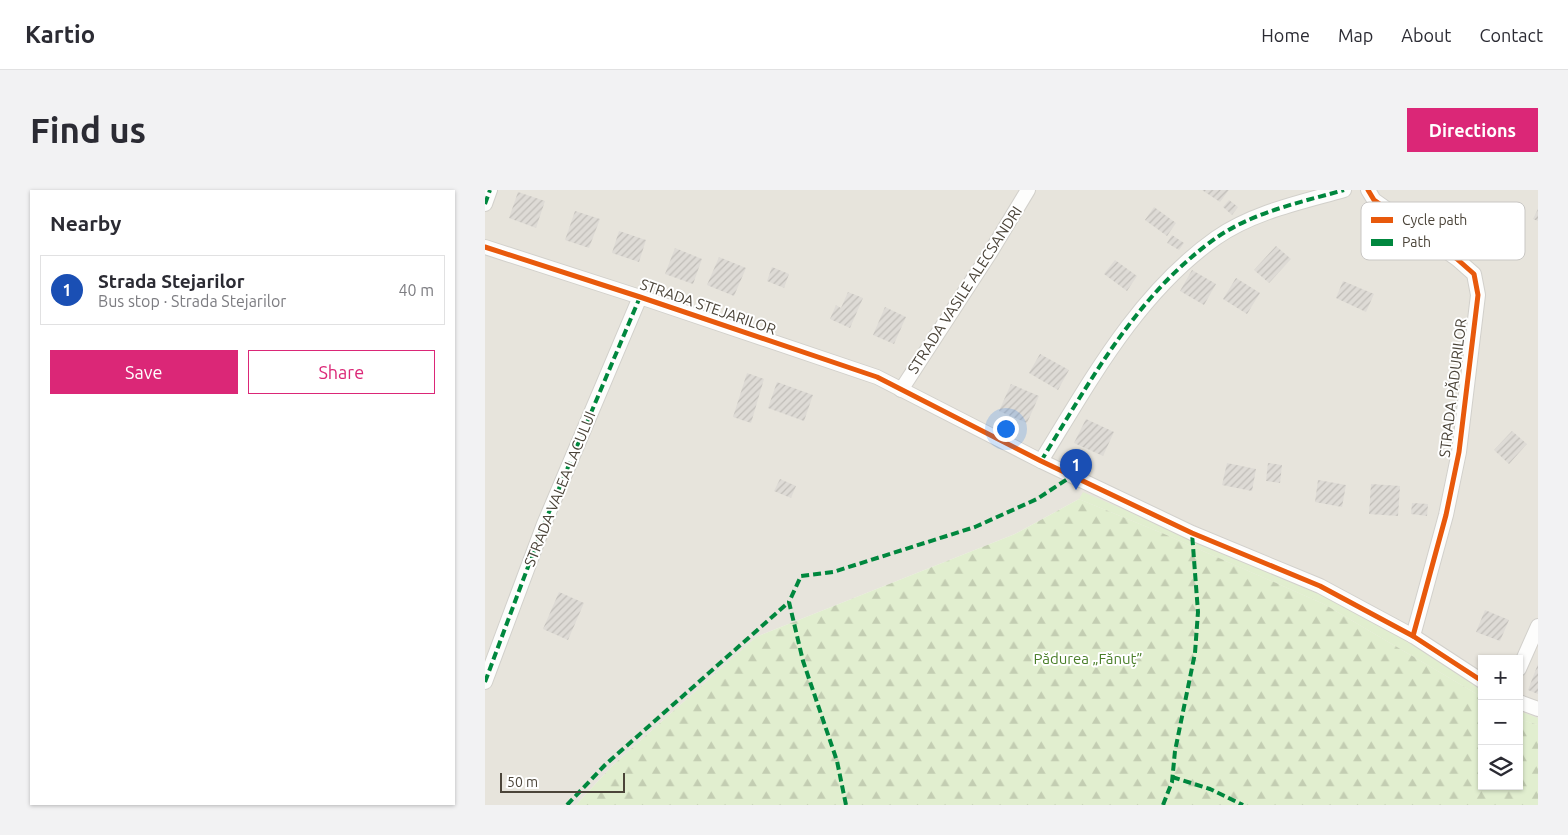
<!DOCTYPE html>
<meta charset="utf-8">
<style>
:root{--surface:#fff;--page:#f2f2f3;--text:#2b2b33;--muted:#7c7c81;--line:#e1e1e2;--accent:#db2777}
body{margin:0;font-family:Ubuntu,sans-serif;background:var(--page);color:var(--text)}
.controls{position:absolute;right:15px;bottom:15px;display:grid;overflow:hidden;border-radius:0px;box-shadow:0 1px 4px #0004}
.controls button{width:45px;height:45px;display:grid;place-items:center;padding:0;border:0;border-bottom:1px solid var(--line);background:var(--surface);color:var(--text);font:25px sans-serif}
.scale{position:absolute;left:15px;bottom:12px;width:125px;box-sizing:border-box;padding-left:5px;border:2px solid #4b4439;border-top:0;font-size:14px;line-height:18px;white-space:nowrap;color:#4b4439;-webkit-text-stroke:4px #fff;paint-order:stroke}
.you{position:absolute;left:520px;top:238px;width:18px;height:18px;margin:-12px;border:4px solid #fff;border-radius:50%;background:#1a73e8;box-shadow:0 0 0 8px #1a73e833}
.badge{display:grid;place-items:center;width:32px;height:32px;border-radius:50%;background:var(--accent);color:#fff;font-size:16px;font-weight:700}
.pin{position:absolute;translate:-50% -41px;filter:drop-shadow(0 1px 2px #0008)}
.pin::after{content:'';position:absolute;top:26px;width:18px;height:15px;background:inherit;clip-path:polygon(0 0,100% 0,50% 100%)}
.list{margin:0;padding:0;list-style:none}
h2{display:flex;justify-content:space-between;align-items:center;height:65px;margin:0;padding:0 20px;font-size:21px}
h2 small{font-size:16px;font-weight:400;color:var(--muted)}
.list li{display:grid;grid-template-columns:32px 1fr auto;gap:15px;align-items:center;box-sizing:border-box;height:70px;margin:0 10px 10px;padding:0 10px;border:1px solid var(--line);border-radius:0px}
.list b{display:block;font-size:19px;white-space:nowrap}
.list p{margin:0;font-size:16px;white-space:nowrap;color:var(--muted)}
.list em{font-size:16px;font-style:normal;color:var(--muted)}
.actions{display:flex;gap:10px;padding:15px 20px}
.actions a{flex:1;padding:11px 0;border:1px solid var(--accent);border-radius:0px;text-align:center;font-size:18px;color:var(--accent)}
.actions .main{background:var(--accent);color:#fff}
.icon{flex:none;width:28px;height:28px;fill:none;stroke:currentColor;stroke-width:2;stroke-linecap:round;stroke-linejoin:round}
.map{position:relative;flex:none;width:1053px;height:615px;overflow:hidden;border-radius:0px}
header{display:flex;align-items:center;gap:30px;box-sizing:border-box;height:70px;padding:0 25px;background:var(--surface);border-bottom:1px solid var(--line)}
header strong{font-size:24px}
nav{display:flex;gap:28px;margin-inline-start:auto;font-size:18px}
.intro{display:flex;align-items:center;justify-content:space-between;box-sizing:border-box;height:120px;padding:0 30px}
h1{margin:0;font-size:35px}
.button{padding:12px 22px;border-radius:0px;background:var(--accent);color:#fff;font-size:18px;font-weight:700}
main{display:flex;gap:30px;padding:0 30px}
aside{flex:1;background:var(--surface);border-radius:0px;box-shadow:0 1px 4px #0004}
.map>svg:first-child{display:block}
.residential{fill:#e7e4dc}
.green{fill:#e1eecf}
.forest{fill:url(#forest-firs)}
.building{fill:url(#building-hatch)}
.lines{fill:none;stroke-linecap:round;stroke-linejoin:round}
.minor-casing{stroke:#d2d0cb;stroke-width:16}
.minor{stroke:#fdfdfc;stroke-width:14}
.quiet{stroke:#00873e;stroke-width:4;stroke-dasharray:8 4;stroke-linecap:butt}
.cycleway-casing{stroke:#fff;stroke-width:8}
.cycleway{stroke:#e8590c;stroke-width:5}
.labels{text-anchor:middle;stroke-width:4;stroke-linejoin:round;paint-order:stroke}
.street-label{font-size:15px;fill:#4b4439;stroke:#fff}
.park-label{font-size:15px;fill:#4a7f2a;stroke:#fff}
.key{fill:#fff;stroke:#c9c7c4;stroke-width:1}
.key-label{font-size:14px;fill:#4b4439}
</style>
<header>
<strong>Kartio</strong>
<nav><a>Home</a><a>Map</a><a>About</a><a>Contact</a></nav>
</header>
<div class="intro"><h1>Find us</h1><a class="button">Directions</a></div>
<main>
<aside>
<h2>Nearby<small></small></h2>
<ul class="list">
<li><span class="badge" style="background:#1a4fb4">1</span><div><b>Strada Stejarilor</b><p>Bus stop · Strada Stejarilor</p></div><em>40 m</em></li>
</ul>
<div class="actions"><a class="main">Save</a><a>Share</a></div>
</aside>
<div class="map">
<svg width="1053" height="615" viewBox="0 0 1053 615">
<defs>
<pattern id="forest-firs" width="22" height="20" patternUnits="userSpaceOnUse" patternTransform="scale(1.25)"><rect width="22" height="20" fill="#e1eecf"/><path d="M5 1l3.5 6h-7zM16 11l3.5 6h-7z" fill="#c3cdb2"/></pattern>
<pattern id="building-hatch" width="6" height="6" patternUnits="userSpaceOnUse" patternTransform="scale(1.25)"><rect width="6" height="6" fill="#dedbd6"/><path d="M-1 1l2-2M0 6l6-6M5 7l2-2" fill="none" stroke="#c0bdb8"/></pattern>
</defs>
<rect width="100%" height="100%" fill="#f4f2ee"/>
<polygon class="residential" points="0,0 1053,0 1053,535 1034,529 1034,469 997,469 997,507 839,414 677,343 594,309 530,344 271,447 127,576 91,615 0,615"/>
<g class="green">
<polygon points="598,302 838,404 926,452 997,499 997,507 839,414 677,343 594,309"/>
<polygon points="1034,521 1053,528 1053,535 1034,529"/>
</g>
<polygon class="forest" points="594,309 677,343 839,414 997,507 997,596 1034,596 1034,529 1053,535 1053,615 91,615 127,576 271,447 530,344"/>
<g class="building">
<polygon points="717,0 744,0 735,12"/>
<polygon points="33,2 60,11 51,38 24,28"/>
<polygon points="744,10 753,17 747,25 738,17"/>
<polygon points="669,17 691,33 682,46 660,30"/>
<polygon points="1053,19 1053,31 1048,29"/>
<polygon points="90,21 115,29 104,58 80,50"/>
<polygon points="134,41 161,50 154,72 127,63"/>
<polygon points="687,45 699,53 694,60 682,53"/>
<polygon points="791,56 806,69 784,93 769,80"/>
<polygon points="190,58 217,69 208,94 180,84"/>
<polygon points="234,67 261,78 249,106 222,95"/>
<polygon points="630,70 652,86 642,101 619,84"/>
<polygon points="287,77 304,84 299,98 282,91"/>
<polygon points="707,80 731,94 719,115 695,101"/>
<polygon points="751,88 775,103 762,124 738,109"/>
<polygon points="858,91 889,104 881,122 851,108"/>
<polygon points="363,102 378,108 365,138 345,129 351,115 356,118"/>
<polygon points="400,117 421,127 409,154 388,145"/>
<polygon points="555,164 584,180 573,200 544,183"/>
<polygon points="262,183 279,189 266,233 248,227"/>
<polygon points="292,192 328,205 319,231 283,218"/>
<polygon points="526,194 554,206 542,233 514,221"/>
<polygon points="601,229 629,242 618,266 589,253"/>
<polygon points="1027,241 1042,254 1024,274 1009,260"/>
<polygon points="742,273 771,279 767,301 737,295"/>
<polygon points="783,273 797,275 795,293 781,291"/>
<polygon points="295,289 311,296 306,308 289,301"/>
<polygon points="833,290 861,295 857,317 830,312"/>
<polygon points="886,294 915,296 913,326 884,324"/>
<polygon points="927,313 943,314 942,326 926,324"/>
<polygon points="74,402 99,413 83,450 58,439"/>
<polygon points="1000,420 1024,430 1015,451 991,442"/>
<polygon points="1053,474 1053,504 1043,500"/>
</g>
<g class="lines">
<defs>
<g id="minor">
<polyline points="883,0 889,10 972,69 989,84 993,105 974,262 961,325 928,446"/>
<polyline points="0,14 5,0"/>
<polyline points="0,57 155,107 392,187 556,271 707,343 835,396 928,446 997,491"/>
<polyline points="416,200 505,63 543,0"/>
<path d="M 556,271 C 606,190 652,104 731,48 C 768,22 817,12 859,0"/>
<polyline points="1034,479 1053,436"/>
<polyline points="0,492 59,334 155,107"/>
<polyline points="1034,512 1053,519"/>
</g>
</defs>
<use href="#minor" class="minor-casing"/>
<use href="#minor" class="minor"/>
<g class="quiet">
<polyline points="0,14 5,0"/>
<path d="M 556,271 C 606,190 652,104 731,48 C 768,22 817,12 859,0"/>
<polyline points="0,492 59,334 155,107"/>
<polyline points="687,587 725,599 758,615"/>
<polyline points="82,615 120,575 304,412"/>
<polyline points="361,615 352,571 318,471 304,412 316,386 348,382 490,337 552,309 587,286"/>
<polyline points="678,615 687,592 690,561 710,463 713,422 707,343"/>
</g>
<defs>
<g id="cycleway">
<polyline points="883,0 889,10 972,69 989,84 993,105 974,262 961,325 928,446"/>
<polyline points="0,57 155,107 392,187 556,271 707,343 835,396 928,446 997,491"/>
</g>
</defs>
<use href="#cycleway" class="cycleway-casing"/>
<use href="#cycleway" class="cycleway"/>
</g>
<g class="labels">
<g class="street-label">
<text transform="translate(480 100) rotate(-57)" y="5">STRADA VASILE ALECSANDRI</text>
<text transform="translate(223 117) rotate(19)" y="5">STRADA STEJARILOR</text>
<text transform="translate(968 198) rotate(-83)" y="5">STRADA PĂDURILOR</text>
<text transform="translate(75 299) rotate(-68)" y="5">STRADA VALEA LACULUI</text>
</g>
<g class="park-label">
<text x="603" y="474">Pădurea „Fănuț”</text>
</g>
</g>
<rect x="876" y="12" width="164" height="58" rx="8" class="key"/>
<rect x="886" y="27" width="22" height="6" fill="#e8590c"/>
<rect x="886" y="49" width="22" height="7" fill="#00873e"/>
<g class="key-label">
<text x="917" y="35">Cycle path</text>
<text x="917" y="57">Path</text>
</g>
</svg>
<div class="controls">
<button>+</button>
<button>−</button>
<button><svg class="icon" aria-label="layers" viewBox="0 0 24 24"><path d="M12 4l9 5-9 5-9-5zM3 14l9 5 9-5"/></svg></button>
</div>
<div class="scale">50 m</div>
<div class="you"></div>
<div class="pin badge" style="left:591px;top:300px;background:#1a4fb4">1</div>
</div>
</main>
